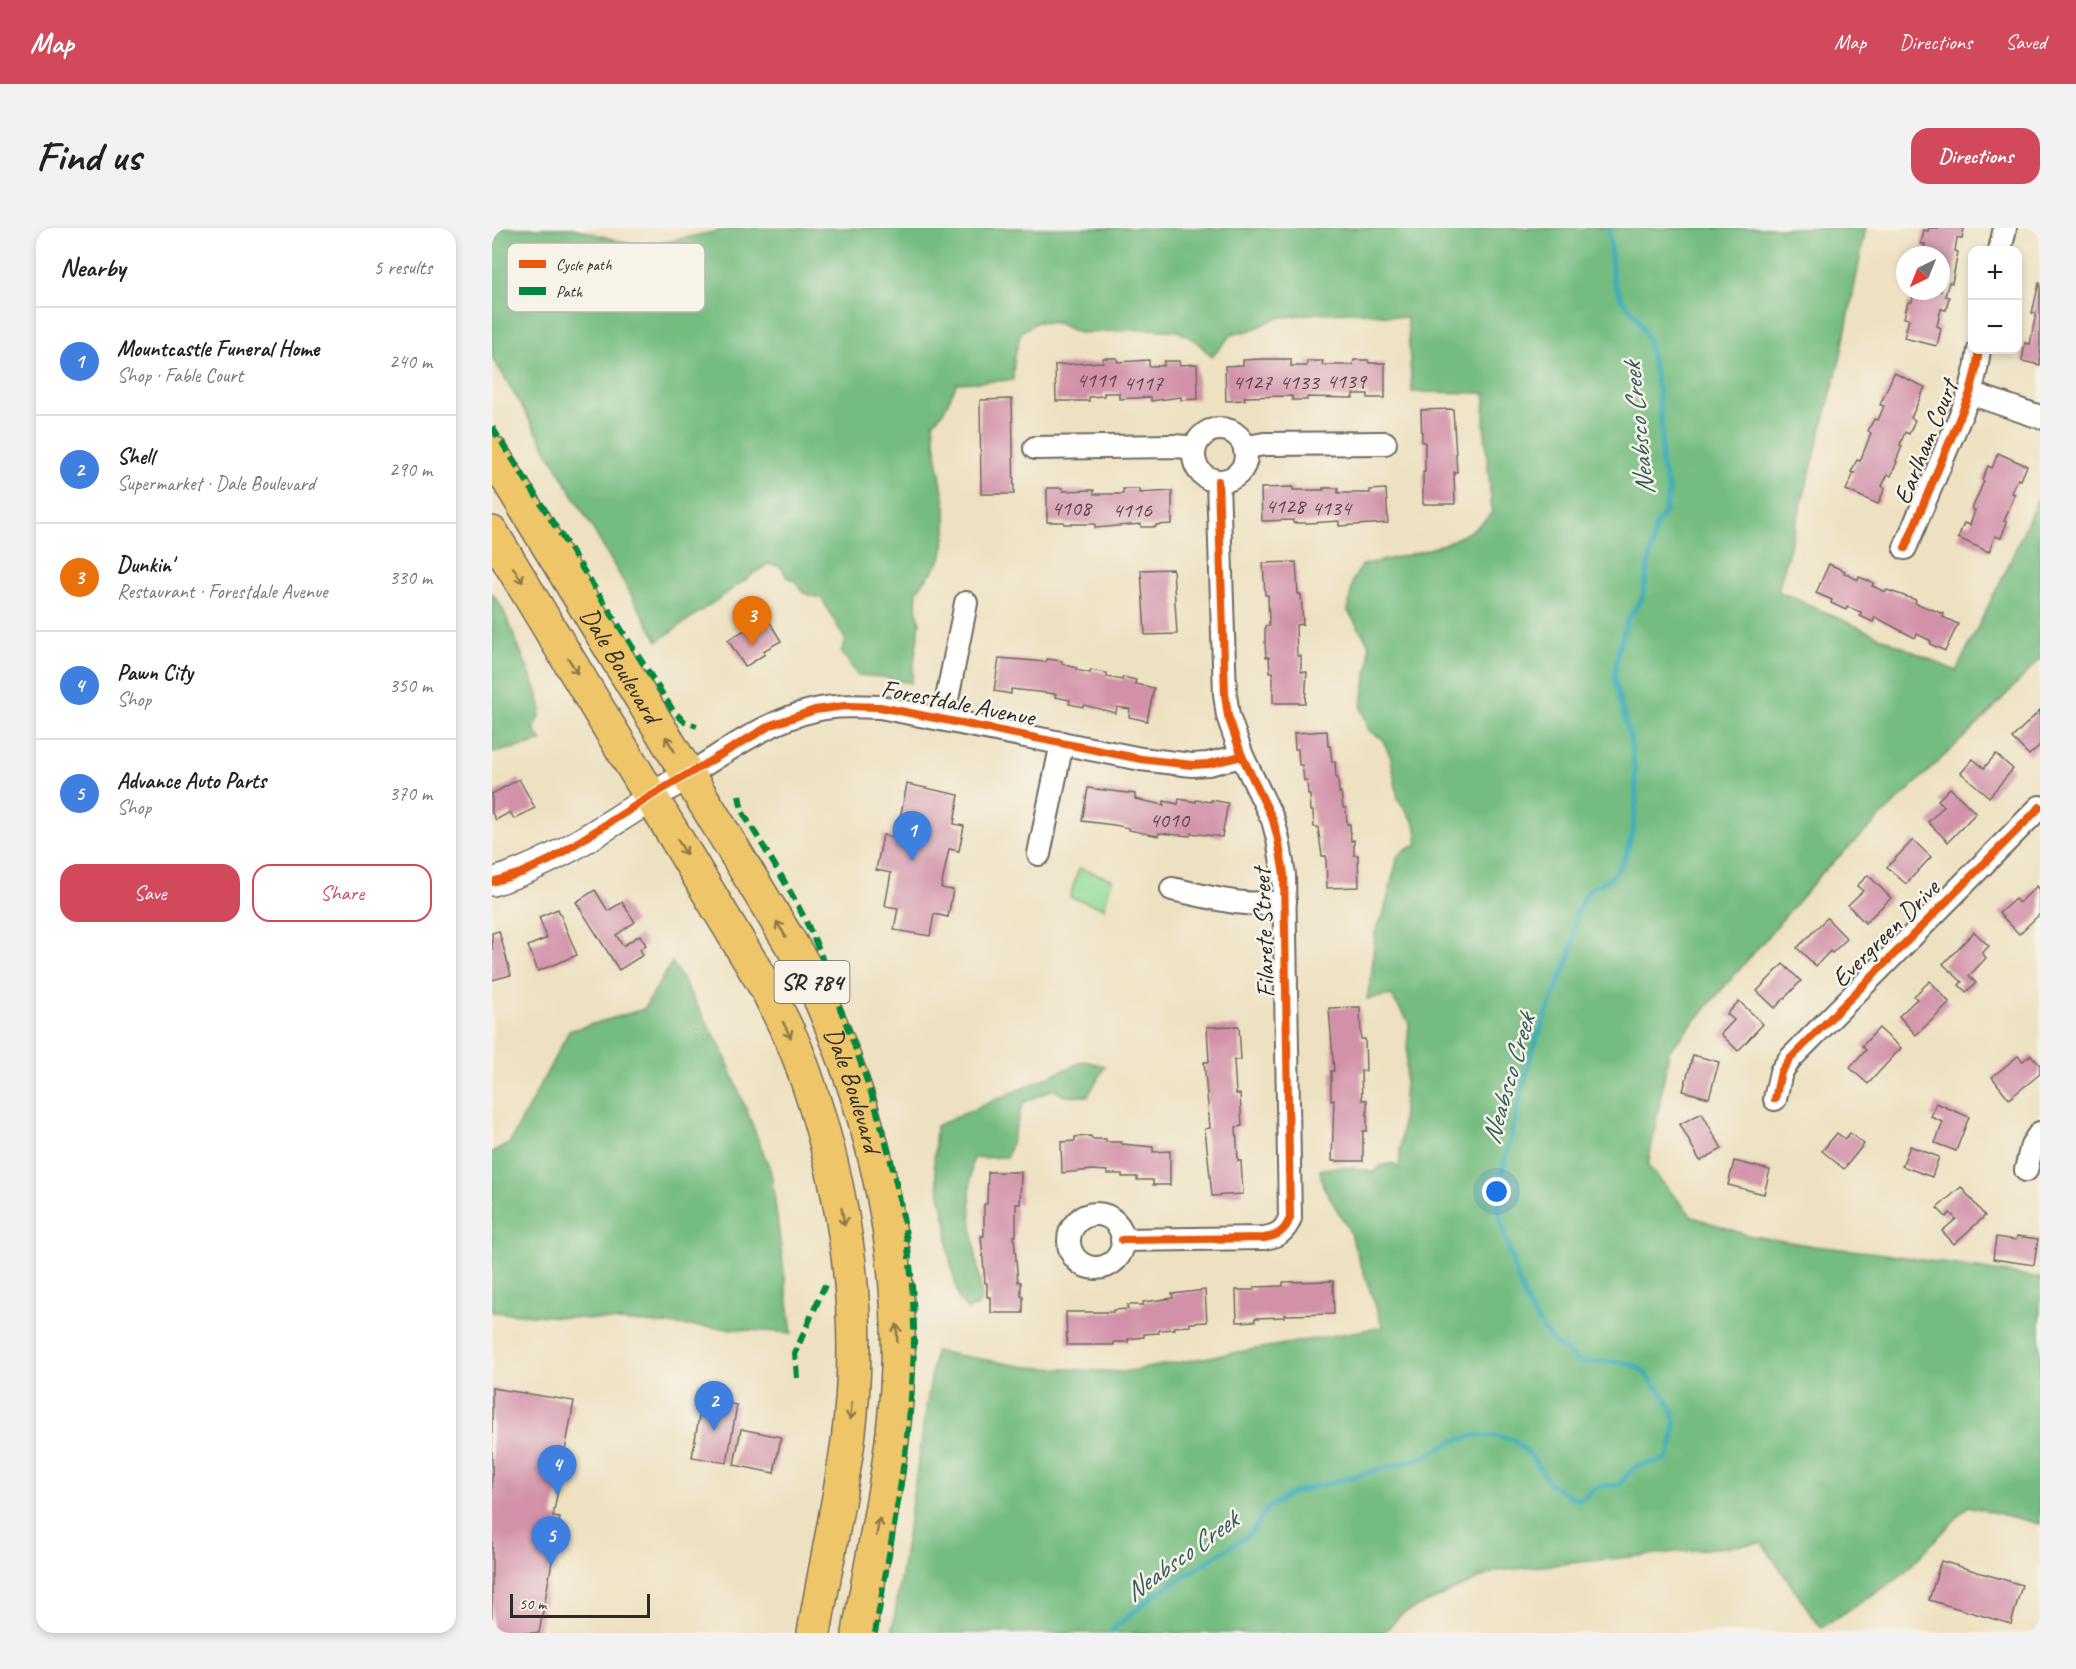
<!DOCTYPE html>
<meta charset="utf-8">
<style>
:root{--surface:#fff;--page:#f2f2f2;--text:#222;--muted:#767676;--line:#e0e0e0;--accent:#d1495b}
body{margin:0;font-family:Caveat,sans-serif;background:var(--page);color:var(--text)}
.controls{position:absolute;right:18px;top:18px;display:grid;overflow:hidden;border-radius:12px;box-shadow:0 3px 9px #0003}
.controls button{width:54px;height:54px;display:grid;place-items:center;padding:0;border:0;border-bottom:2px solid var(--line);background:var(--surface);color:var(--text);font:30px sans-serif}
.compass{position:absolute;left:1404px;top:18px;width:54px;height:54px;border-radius:50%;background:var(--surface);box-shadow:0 3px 9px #0003;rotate:223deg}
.scale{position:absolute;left:18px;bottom:15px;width:140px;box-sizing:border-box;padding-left:6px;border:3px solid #2b2b2b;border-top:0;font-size:16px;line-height:21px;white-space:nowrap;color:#2b2b2b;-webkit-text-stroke:4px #f7f3e8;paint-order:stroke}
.you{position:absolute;left:1005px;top:964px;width:21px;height:21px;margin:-15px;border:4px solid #fff;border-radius:50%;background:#1a73e8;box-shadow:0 0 0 9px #1a73e833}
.badge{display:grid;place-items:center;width:39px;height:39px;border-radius:50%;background:var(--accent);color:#fff;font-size:20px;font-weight:700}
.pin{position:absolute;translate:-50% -50px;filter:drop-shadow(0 2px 3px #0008)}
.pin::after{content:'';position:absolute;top:32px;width:21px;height:18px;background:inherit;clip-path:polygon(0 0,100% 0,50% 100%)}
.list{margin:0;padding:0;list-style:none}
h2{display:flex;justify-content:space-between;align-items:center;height:78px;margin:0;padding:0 24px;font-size:26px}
h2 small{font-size:20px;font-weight:400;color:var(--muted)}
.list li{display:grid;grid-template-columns:39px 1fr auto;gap:18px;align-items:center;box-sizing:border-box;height:108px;padding:0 24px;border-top:2px solid var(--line)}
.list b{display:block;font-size:22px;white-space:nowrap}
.list p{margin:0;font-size:20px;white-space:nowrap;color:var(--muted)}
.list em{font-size:20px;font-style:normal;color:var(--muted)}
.actions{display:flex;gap:12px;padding:18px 24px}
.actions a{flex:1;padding:14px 0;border:2px solid var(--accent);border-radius:18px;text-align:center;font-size:21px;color:var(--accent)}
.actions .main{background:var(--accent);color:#fff}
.map{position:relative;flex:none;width:1548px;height:1405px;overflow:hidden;border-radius:18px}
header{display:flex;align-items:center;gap:36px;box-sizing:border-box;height:84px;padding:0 30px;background:var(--accent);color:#fff}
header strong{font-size:28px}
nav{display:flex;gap:33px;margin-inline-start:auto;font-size:21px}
.intro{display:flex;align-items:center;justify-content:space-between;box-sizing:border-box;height:144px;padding:0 36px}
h1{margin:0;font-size:42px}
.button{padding:15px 27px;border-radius:18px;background:var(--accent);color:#fff;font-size:21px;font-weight:700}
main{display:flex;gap:36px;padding:0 36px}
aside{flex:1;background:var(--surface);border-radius:18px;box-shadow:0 3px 9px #0003}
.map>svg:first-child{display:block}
.green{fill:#92dc98;stroke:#5e8462;stroke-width:1.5}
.forest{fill:#75bc80;stroke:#507456;stroke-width:1.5}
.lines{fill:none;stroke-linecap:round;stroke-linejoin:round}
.stream{stroke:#3eaeba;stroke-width:5}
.building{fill:#d291a9}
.minor-casing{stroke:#6f6b60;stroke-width:26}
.tertiary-casing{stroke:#6f6b60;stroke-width:30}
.primary-casing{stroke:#6f6b60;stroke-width:36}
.minor{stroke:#fff;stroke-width:22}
.tertiary{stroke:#fff;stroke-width:27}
.primary{stroke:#eec569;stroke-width:33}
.quiet{stroke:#00873e;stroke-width:6;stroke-dasharray:12 6;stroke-linecap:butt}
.cycleway-casing{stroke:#f7f3e8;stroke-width:11}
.cycleway{stroke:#e8590c;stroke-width:8}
.oneway{stroke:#8c784a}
.labels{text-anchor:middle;stroke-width:5;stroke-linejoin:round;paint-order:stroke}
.number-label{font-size:22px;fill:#55444a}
.shield{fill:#f7f3e8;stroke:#686764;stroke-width:1.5}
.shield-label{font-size:24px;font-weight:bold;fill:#2b2b2b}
.street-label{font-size:26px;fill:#2b2b2b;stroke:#f7f3e8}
.water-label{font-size:27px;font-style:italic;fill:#32595d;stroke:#f7f3e8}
.key{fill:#f7f3e8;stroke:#bab7af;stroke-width:1.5}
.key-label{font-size:16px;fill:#2b2b2b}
</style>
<header>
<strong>Map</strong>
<nav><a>Map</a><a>Directions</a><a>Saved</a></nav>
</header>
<div class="intro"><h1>Find us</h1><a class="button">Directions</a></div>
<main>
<aside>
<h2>Nearby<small>5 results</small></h2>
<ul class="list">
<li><span class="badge" style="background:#3f7fe0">1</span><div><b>Mountcastle Funeral Home</b><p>Shop · Fable Court</p></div><em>240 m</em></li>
<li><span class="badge" style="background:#3f7fe0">2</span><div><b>Shell</b><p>Supermarket · Dale Boulevard</p></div><em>290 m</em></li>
<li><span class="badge" style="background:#e8710a">3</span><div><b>Dunkin'</b><p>Restaurant · Forestdale Avenue</p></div><em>330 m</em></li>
<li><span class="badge" style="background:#3f7fe0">4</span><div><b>Pawn City</b><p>Shop</p></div><em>350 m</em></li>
<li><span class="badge" style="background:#3f7fe0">5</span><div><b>Advance Auto Parts</b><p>Shop</p></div><em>370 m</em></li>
</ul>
<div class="actions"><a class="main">Save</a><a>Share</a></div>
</aside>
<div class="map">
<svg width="1548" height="1405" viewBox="0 0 1548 1405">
<rect width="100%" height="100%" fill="#f7f3e8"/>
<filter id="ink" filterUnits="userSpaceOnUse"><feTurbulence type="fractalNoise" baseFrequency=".0167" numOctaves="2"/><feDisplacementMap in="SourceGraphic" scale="12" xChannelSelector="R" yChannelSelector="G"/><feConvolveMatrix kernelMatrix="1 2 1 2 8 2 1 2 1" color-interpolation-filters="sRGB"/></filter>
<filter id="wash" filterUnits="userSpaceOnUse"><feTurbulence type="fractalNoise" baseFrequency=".008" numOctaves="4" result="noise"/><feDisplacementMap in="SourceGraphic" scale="24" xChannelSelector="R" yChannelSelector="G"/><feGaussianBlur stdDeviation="1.35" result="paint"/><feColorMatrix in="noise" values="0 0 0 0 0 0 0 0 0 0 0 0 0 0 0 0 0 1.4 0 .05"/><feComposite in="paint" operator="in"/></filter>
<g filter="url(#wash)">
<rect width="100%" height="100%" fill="#eee1c1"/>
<polygon class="green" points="587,640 620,651 612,680 578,669"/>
<g class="forest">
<path d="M 0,0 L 81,0 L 149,19 L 241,0 L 1374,0 L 1348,132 L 1286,363 L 1464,443 L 1517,336 L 1548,265 L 1548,431 L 1493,489 L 1332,643 L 1177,823 L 1156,938 L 1201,989 L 1255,1007 L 1322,1018 L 1386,1025 L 1548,1050 L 1548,1296 L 1476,1278 L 1408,1349 L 1329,1400 L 1270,1315 L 1004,1343 L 910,1386 L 891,1405 L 400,1405 L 443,1123 L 535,1139 L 631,1144 L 891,1099 L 856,1000 L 831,958 L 828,942 C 845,937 865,939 881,945 L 889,938 L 901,935 L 907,941 L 917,795 L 899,767 L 875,771 L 880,743 L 883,705 L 892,685 L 906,627 L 919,619 L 926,617 L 923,595 L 906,571 L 899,530 L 890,510 L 877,503 L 869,479 L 877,435 L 877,416 L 856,383 L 861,352 L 870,337 C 909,329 976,317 1000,284 L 992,194 L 993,165 L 920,164 L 915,90 L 863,84 L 827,85 L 784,90 L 760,102 L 739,107 L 720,129 L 704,113 L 686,103 L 656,101 L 587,105 L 565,95 L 545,94 L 529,104 L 522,130 L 521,152 L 465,155 L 451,184 L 441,195 L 445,231 L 454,280 L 454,304 L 450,328 L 443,340 L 425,362 L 424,380 L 428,394 L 419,455 L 391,449 L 365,447 L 349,423 L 354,413 L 330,371 L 312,365 L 302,352 L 295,349 L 289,339 L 276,336 L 166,413 L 9,143 L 0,131 Z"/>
<polygon points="0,365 11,381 45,463 49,478 48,489 42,501 50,514 0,525"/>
<polygon points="180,734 230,821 279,944 300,1105 0,1084 0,924 17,916 77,803 152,781"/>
<path d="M 592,833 L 613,838 L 596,868 L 572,868 L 561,861 L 531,875 L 515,929 L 481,930 C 473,976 484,1024 490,1070 L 486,1078 L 476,1082 L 467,1072 L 456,1022 L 455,998 L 442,937 L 444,898 Z"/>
</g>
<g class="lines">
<path class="stream" d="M 620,1405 L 622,1400 L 661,1368 L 758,1306 L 775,1281 L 800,1265 L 930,1230 L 962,1213 L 984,1207 L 1005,1208 L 1022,1212 L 1041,1230 L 1058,1256 L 1083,1271 L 1092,1270 C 1105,1257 1109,1257 1127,1257 C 1149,1227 1147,1242 1175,1231 C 1188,1198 1186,1180 1161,1155 C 1157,1149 1151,1142 1145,1139 C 1127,1130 1108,1134 1089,1135 L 1059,1112 L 1037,1080 L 1027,1055 L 1008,990 L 1007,957 L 1039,826 L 1079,724 L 1085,684 L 1096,662 L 1121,649 L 1133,629 L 1141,602 L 1144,574 L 1143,542 L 1138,511 L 1122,451 L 1126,422 L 1136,390 L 1150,371 L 1164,296 L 1173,284 L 1177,263 L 1169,235 L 1170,205 L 1166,161 L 1156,113 L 1145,89 L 1131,73 L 1121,53 L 1117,0"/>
</g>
<g id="blocks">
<g class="building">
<polygon points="1437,0 1472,0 1470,11 1465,10 1463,23 1466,24 1460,55 1457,54 1453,68 1457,69 1454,82 1449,81 1445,98 1449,100 1445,118 1412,110 1417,91 1412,90 1416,74 1420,74 1422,63 1449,63 1449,27 1430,27 1433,16 1429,16 1432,2 1436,3"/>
<polygon points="1547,55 1548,55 1548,137 1530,133 1533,115 1538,116 1544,85 1540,85"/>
<polygon points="611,130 625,130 626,134 657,132 657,138 672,138 672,133 687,133 688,137 705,136 706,171 689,172 689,169 659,173 659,169 627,171 627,165 612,165 612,168 597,169 597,173 564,173 563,137 611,134"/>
<polygon points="768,131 799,131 799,138 815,138 815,133 831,133 830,137 861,137 862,132 876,132 877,135 893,135 893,170 876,170 876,166 861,166 861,170 815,169 815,172 800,172 800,168 752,169 753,172 734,173 733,138 751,137 751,132"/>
<polygon points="1402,145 1433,159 1419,190 1423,192 1417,206 1413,204 1408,217 1410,218 1404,233 1405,234 1399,248 1396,246 1390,258 1393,260 1386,276 1354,262 1362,245 1359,244 1365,232 1368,233 1379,205 1376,203 1382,191 1386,192 1392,178 1388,177"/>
<polygon points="520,171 522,266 489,266 488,172"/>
<polygon points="961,181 965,244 962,244 963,276 931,276 931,244 933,244 933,214 930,214 929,182"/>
<polygon points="1506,225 1535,238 1529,252 1526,251 1520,265 1523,266 1512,293 1515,294 1509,310 1503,308 1497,324 1466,310 1472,295 1478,297 1483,282 1480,281 1492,253 1490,252 1496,238 1500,240"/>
<polygon points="801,259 801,262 832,262 831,260 846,260 846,265 878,265 878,262 894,261 896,295 847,298 847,293 817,295 801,295 801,292 770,293 769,260"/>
<polygon points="555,260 571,260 571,263 602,262 602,266 631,266 631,261 648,261 648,265 680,263 680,296 664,297 664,299 649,299 649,296 603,300 603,296 572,296 572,294 555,294"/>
<polygon points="804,334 806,366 809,366 811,396 804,397 805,428 809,428 809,444 815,444 813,475 781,475 781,444 778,444 777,429 774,429 773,415 773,398 777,398 776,367 773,367 771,335"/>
<polygon points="1337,336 1353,343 1352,345 1366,352 1367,349 1382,355 1380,358 1394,364 1395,362 1424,372 1423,375 1452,386 1451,389 1466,396 1453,423 1438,416 1439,413 1425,406 1423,410 1383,389 1381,394 1368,388 1369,384 1355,379 1354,382 1339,375 1340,372 1324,365"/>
<polygon points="681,341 685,406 653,407 649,342"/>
<polygon points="276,391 289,413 271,423 273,426 253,439 236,412 256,400 258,403"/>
<polygon points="507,430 554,434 555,431 570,433 570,436 585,440 584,442 598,445 599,442 615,445 615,449 630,452 631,449 644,452 643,456 662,460 655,493 637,489 638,481 625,479 624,485 592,477 591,479 577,476 578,472 563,469 564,466 519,461 519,466 502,463"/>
<polygon points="1548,482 1548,517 1537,527 1520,510"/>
<polygon points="835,503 836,518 838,518 840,534 843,534 844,550 846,550 847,565 849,564 851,580 854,580 855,596 858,596 859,613 862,612 862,627 866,627 867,659 835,660 834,628 830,628 826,599 822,599 821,583 819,583 818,567 816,567 815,553 812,553 810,537 807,537 806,521 803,521 802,505"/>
<polygon points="1504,526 1521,541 1497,569 1469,545 1481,531 1492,540"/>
<polygon points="27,551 43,580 22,591 18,584 4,592 0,585 0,566"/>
<polygon points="415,556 467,567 462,596 472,598 467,623 457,621 449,660 461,662 456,689 442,686 438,708 402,702 406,680 393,678 399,645 384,642 391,607 404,610"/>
<polygon points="596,560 643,566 643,571 672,577 672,573 686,576 687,571 704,574 704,572 719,574 719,572 736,575 730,609 699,605 698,608 667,605 666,608 637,602 637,600 622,597 590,593"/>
<polygon points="1458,560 1484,585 1456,614 1436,594 1452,578 1446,572"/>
<polygon points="1421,612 1439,629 1414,656 1395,639"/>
<polygon points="1376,647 1399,670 1373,695 1356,677 1371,663 1365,658"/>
<polygon points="1545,658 1548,662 1548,686 1527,706 1507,685 1523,671 1527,675"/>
<polygon points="103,662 116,683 130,674 143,694 124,707 131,718 148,707 154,717 148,721 151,727 127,742 84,674"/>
<polygon points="66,681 85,727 46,743 36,718 55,710 47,689"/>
<polygon points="1335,690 1355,711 1340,725 1338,723 1324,738 1305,720"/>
<polygon points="7,703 19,747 0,752 0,705"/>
<polygon points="1482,704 1497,718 1490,725 1494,730 1477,748 1484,755 1474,764 1467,757 1470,754 1451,736"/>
<polygon points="1291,736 1309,753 1283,780 1265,763"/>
<polygon points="1438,753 1458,775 1424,807 1407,788 1425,771 1422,768"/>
<polygon points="1247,773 1271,796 1246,823 1229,806 1242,792 1235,786"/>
<polygon points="868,779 869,811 873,811 874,843 869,843 870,872 875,872 875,903 871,903 871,933 840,933 842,872 839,873 839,843 842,843 837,780"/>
<polygon points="747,798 749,832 742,832 744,866 748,866 750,898 744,899 746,933 749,933 751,966 720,968 713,901 718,900 712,834 717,834 715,799"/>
<polygon points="1387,800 1409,820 1376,856 1358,840 1374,822 1370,818"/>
<polygon points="1201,827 1227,834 1217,870 1191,863"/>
<polygon points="1539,827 1548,837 1548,846 1517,871 1500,849 1526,828 1531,833"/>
<polygon points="1444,875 1477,889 1464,923 1443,915 1451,894 1439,889"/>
<polygon points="1210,885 1230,921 1208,933 1188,896"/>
<polygon points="1345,905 1353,911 1358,905 1372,916 1352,941 1330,923"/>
<polygon points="599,908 600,911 614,911 614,914 629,914 630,916 661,919 661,924 678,923 678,957 661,957 661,952 645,952 645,949 630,949 630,946 615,946 615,943 600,942 570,945 569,914 583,913 583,909"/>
<polygon points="1418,918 1447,929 1440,949 1410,938"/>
<polygon points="1242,933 1278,942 1272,966 1236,957"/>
<polygon points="496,944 529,944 528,976 524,976 524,1008 522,1008 526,1054 529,1054 529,1068 531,1068 531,1085 499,1085 499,1069 495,1069 495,1055 493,1055 489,1008 492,1008 492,976 495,976"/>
<polygon points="1469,959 1493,988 1462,1016 1450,1003 1464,991 1458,985 1454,989 1445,980"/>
<polygon points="1525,1008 1546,1011 1542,1037 1501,1031 1504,1009 1524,1012"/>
<polygon points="841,1053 842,1086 792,1087 792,1089 763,1090 763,1093 745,1094 744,1062 762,1062 762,1059 791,1058 791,1054"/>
<polygon points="713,1062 715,1094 698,1095 698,1098 682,1099 683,1101 667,1102 667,1105 652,1106 652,1109 636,1111 636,1114 622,1114 622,1117 575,1117 574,1084 621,1084 621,1082 636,1081 635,1077 651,1077 651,1074 681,1070 680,1066"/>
<polygon points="0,1160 82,1173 61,1289 68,1290 47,1405 0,1405"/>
<polygon points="210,1171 245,1177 235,1235 200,1229"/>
<polygon points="249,1201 289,1209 282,1245 242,1237"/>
<polygon points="1449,1333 1530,1357 1519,1396 1437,1372"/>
</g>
</g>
</g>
<g filter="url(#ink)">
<use href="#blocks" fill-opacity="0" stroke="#6f6b60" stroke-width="1.5"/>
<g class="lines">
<defs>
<g id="minor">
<polyline points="1508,22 1513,0"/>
<polyline points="1478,165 1548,189"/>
<circle cx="728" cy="227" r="26"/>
<polyline points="543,220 680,218 696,219 702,223"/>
<polyline points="753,222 761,218 772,216 893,215"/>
<polyline points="1413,320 1478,165 1484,141 1487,122"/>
<polyline points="451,491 474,375"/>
<path d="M 197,546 C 237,522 277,492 323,482 C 345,477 366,478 388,479 L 649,531 L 700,537 L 716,536 L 750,528"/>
<polyline points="547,626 570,515"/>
<path d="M 680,661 C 718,669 755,681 793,673"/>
<polyline points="1283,871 1289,844 1298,831 1548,579"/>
<polyline points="1534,942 1540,917 1548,905"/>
<circle cx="604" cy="1013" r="27"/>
<path d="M 630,1012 L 772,1010 C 786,1008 793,1003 798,990 L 792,647 L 786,611 L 781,592 L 750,528 L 736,488 L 733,466 L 726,253"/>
</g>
<path id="tertiary" d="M 0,654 C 72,633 133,584 197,546"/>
<g id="primary">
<path id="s1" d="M 0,225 L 316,744 C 375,870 410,1000 406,1140 C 403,1229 382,1317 367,1405"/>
<path d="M 0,305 L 276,763 C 283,778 291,793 298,808 C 311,835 319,864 328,893 C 358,997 370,1106 356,1213 C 347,1277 333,1341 322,1405"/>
</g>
</defs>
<use href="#minor" class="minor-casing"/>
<use href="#tertiary" class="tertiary-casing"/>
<use href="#primary" class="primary-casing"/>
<use href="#minor" class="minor"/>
<use href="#tertiary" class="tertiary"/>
<use href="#primary" class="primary"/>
<g class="quiet">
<polyline points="0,199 182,484 193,494 205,498"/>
<path d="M 247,567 L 250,583 C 273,622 299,661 318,702 C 330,726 337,753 347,778 C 390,885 423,996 422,1113 C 420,1211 400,1308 383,1405"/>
<polyline points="305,1150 303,1125 333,1057"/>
</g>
<defs>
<g id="cycleway">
<polyline points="1413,320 1478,165 1484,141 1487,122"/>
<polyline points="0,654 29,645 58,632 159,568 279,497 323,482 353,478 388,479 649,531 700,537 716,536 750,528"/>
<polyline points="1283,871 1289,844 1298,831 1548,579"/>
<path d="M 630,1012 L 772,1010 C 786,1008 793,1003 798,990 L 792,647 L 786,611 L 781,592 L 750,528 L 736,488 L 733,466 L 726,253"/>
</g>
</defs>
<use href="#cycleway" class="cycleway-casing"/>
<use href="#cycleway" class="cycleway"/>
</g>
<defs><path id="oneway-shaft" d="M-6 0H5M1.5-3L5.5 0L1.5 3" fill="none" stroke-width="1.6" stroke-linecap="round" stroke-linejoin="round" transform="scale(1.5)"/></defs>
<g class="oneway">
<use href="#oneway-shaft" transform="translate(26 347) rotate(58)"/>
<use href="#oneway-shaft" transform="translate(81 438) rotate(59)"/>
<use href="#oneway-shaft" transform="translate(178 516) rotate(-121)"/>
<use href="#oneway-shaft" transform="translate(190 619) rotate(59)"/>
<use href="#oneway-shaft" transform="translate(289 701) rotate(-121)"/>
<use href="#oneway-shaft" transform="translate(295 802) rotate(64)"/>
<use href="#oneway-shaft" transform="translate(351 989) rotate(81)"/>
<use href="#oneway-shaft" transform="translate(405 1105) rotate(-91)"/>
<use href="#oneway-shaft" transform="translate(359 1183) rotate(95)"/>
<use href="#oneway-shaft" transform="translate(386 1299) rotate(-80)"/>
</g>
</g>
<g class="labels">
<g class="number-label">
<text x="604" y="159">4111</text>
<text x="854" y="160">4139</text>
<text x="760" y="161">4127</text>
<text x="807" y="161">4133</text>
<text x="651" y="162">4117</text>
<text x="793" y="285">4128</text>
<text x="579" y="287">4108</text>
<text x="839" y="287">4134</text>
<text x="640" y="289">4116</text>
<text x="677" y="599">4010</text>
</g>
<rect class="shield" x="282.5" y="733" width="75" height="42" rx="4.5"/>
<g class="shield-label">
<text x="320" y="762">SR 784</text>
</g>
<g class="street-label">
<text transform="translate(1433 214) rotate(-68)" y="9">Earlham Court</text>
<text dy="9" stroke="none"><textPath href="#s1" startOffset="248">Dale Boulevard</textPath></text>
<text transform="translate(466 474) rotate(11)" y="9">Forestdale Avenue</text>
<text transform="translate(771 705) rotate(-92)" y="9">Filarete Street</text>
<text transform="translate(1393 705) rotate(-45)" y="9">Evergreen Drive</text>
<text dy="9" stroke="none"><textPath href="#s1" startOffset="734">Dale Boulevard</textPath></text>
</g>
<g class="water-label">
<text transform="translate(1146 201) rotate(-96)" y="9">Neabsco Creek</text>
<text transform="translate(1016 851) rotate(-74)" y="9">Neabsco Creek</text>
<text transform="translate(689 1328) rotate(-36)" y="9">Neabsco Creek</text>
</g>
</g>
<rect x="15" y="15" width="198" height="69" rx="9" class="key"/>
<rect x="27" y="32" width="27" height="8" fill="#e8590c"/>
<rect x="27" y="59" width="27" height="8" fill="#00873e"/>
<g class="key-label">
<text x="64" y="42">Cycle path</text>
<text x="64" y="69">Path</text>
</g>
</svg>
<div class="controls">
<button>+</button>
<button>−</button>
</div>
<svg class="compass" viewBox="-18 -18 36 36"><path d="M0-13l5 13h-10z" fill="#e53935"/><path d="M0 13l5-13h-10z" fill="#767676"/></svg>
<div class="scale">50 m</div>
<div class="you"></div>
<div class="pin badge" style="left:420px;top:633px;background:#3f7fe0">1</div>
<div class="pin badge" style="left:222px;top:1203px;background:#3f7fe0">2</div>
<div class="pin badge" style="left:260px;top:418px;background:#e8710a">3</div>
<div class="pin badge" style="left:65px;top:1267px;background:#3f7fe0">4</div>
<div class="pin badge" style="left:59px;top:1338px;background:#3f7fe0">5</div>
</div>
</main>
